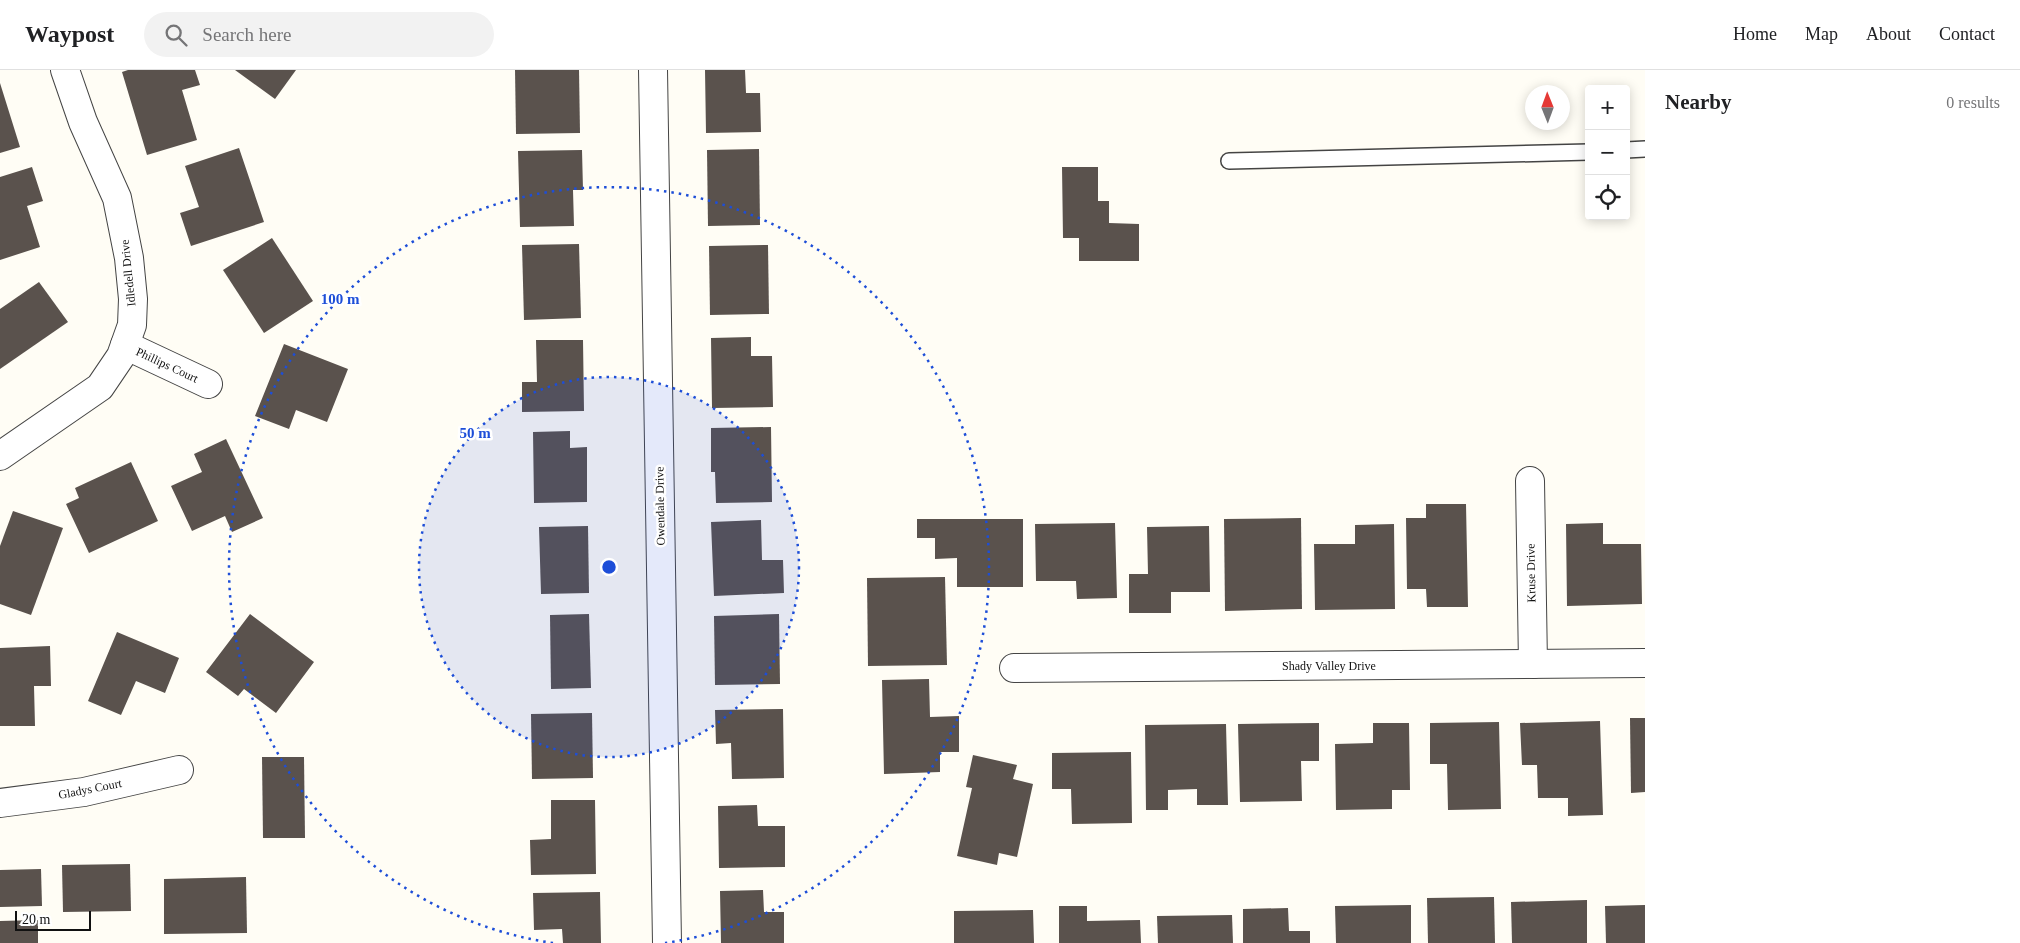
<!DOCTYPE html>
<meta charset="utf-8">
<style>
:root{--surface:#fff;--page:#f2f2f2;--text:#202124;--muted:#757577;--line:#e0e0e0}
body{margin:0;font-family:Georgia,serif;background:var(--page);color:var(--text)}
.controls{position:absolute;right:15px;top:15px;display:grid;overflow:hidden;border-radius:5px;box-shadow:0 2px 12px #0003}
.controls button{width:45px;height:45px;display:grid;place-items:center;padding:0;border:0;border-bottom:1px solid var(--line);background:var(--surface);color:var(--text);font:25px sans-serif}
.compass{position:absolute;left:1525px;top:15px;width:45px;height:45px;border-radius:50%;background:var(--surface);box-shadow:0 2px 12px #0003;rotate:359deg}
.scale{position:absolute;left:15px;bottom:12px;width:76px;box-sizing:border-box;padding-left:5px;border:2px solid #111;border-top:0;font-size:14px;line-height:18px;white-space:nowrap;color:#111;-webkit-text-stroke:4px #fff;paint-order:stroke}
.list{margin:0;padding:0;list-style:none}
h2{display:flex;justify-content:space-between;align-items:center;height:65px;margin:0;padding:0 20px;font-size:21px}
h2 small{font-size:16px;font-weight:400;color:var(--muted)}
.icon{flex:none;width:28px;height:28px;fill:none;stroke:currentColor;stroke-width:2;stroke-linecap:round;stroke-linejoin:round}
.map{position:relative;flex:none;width:1645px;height:873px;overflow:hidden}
header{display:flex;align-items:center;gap:30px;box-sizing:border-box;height:70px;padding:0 25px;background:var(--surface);border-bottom:1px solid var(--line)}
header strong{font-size:24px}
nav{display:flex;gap:28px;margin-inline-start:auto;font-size:18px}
.search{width:350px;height:45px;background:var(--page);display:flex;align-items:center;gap:12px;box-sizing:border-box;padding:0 18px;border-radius:28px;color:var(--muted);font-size:19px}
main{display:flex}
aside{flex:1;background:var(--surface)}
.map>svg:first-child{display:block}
.building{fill:#5a524d}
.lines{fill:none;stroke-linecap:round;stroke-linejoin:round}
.service-casing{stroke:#444;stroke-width:18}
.minor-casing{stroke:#444;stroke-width:30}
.service{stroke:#fff;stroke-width:15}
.minor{stroke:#fff;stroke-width:28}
.ring{fill:none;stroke:#1d4ed8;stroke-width:2.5;stroke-dasharray:2.5 5}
.labels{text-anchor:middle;stroke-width:5;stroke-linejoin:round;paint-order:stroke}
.street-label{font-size:12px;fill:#111;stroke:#fff}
.centre{fill:#1d4ed8;stroke:#fff;stroke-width:2.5}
.ring-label{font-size:15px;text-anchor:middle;font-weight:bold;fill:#1d4ed8;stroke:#fff;stroke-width:5;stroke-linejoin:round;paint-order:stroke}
</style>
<header>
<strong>Waypost</strong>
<div class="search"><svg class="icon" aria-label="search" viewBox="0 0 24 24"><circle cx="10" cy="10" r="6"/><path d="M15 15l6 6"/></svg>Search here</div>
<nav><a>Home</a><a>Map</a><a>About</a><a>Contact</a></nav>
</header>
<main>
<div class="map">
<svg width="1645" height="873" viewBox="0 0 1645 873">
<rect width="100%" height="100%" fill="#fffdf5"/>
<g class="building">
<polygon points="128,0 195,0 200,15 182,20 197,70 147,85 122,2"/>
<polygon points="235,0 296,0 275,29"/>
<polygon points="515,0 579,0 580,63 516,64"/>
<polygon points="705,0 745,0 746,23 760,23 761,62 706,63"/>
<polygon points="0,13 20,77 0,83"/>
<polygon points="239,78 264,152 191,176 180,143 199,137 185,96"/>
<polygon points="759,79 760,155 708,156 707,80"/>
<polygon points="582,80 583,120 573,120 574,156 520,157 518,81"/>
<polygon points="32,97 43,131 27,136 40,177 0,190 0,107"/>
<polygon points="1062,97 1098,97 1098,131 1109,131 1109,153 1139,154 1139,191 1079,191 1079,168 1063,168"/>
<polygon points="272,168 313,231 264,263 223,200"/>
<polygon points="579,174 581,248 524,250 522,175"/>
<polygon points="768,175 769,244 710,245 709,176"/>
<polygon points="39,212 68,252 0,299 0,239"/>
<polygon points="751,267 751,286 772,286 773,337 712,338 711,268"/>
<polygon points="536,270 583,270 584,341 522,342 522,312 537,312"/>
<polygon points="284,274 348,299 327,352 296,340 289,359 255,346"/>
<polygon points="771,357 772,432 716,433 715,402 711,402 711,358"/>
<polygon points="570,361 570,378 587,377 587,432 534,433 533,362"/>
<polygon points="226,369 263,448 232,462 225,446 192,461 171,416 202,402 194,384"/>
<polygon points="131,392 158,451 89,483 66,434 79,428 75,418"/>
<polygon points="1426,434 1466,434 1468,537 1427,537 1426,519 1407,519 1406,448 1426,448"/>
<polygon points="13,441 63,458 31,545 0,534 0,476"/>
<polygon points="1301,448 1302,539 1225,541 1224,449"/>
<polygon points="917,449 1023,449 1023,517 957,517 957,488 935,489 935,468 917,468"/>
<polygon points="761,450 762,490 783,490 784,523 714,526 711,452"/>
<polygon points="1115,453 1117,528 1077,529 1076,511 1036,511 1035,454"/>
<polygon points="1603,453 1603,474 1641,474 1642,534 1567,536 1566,454"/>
<polygon points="1394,454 1395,539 1315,540 1314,474 1355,474 1355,455"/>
<polygon points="588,456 589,523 541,524 539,457"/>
<polygon points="1209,456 1210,522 1171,522 1171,543 1129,543 1129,504 1148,504 1147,457"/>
<polygon points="945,507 947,595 868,596 867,508"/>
<polygon points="250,544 314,592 276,643 244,619 238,626 206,602"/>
<polygon points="589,544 591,618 551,619 550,545"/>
<polygon points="779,544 780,614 715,615 714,546"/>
<polygon points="117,562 179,588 165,623 136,611 121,645 88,631"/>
<polygon points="50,576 51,616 34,616 35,656 0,656 0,578"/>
<polygon points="929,609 930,647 959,646 959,682 940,682 940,702 884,704 882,610"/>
<polygon points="783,639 784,708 732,709 731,673 716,674 715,640"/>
<polygon points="592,643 593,708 532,709 531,644"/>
<polygon points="1630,648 1645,648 1645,722 1631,723"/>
<polygon points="1600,651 1603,745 1568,746 1568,728 1538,728 1537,695 1522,695 1520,653"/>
<polygon points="1499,652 1501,739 1448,740 1447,694 1430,694 1430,653"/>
<polygon points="1319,653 1319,691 1301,691 1302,731 1240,732 1238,654"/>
<polygon points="1373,653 1409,653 1410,720 1392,720 1392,739 1336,740 1335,674 1373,673"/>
<polygon points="1226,654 1228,735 1197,735 1197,719 1168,720 1168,740 1146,740 1145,655"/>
<polygon points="1131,682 1132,753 1072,754 1071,719 1052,719 1052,683"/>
<polygon points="973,685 1017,695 1013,709 1033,714 1017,787 999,783 997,795 957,786 972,718 966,717"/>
<polygon points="262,687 304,687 305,768 263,768"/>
<polygon points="551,730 595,730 596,804 531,805 530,770 551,769"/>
<polygon points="757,735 758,756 785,756 785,797 719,798 718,736"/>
<polygon points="130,794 131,841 63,842 62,795"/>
<polygon points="41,799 42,836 0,837 0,800"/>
<polygon points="246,807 247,863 164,864 164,809"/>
<polygon points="763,820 764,842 784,842 784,873 721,873 720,821"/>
<polygon points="600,822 601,873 563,873 562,859 534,860 533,823"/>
<polygon points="1494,827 1495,873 1428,873 1427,828"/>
<polygon points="1587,830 1587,873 1512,873 1511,832"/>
<polygon points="1411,835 1411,873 1336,873 1335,836"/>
<polygon points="1645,835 1645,873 1606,873 1605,836"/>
<polygon points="1059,836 1087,836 1087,851 1140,850 1141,873 1059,873"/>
<polygon points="1288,838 1289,861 1310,861 1310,873 1243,873 1243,839"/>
<polygon points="1033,840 1034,873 954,873 954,841"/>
<polygon points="1232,845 1233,873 1158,873 1157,846"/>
<polygon points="38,850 38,873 0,873 0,851"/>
</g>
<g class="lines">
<defs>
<g id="service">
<polyline points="1626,80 1645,79"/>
<polyline points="1229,91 1589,82"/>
</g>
<g id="minor">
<polyline points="653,0 667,873"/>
<polyline points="125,275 208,314"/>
<polyline points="0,386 100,317 121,286 132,255 133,229 129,188 117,128 83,52 65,0"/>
<polyline points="1530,411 1533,594"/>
<polyline points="1014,598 1645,593"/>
<polyline points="0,733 84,722 179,700"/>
</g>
</defs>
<use href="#service" class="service-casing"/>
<use href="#minor" class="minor-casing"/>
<use href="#service" class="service"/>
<use href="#minor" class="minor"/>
</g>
<circle cx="609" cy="497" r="190" fill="#1d4ed8" fill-opacity=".12"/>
<g class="ring">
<circle cx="609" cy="497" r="190"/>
<path d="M553 873A380 380 0 1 1 665 873"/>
</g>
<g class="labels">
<g class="street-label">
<text transform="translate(128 203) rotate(-96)" y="4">Idledell Drive</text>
<text transform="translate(167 295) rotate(25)" y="4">Phillips Court</text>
<text transform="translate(660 436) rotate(-91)" y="4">Owendale Drive</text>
<text transform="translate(1531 503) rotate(-91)" y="4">Kruse Drive</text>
<text x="1329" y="600">Shady Valley Drive</text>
<text transform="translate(90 719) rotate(-11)" y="4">Gladys Court</text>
</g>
</g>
<circle cx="609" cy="497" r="8" class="centre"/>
<g class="ring-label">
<text x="340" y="234">100 m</text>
<text x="475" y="368">50 m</text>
</g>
</svg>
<div class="controls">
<button>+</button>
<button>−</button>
<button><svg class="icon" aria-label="locate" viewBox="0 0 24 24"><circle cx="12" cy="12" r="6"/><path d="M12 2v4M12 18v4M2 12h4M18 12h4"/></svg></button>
</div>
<svg class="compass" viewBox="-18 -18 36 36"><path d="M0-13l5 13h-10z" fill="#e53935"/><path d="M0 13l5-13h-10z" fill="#757577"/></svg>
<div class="scale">20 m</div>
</div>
<aside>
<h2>Nearby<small>0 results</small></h2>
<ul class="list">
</ul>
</aside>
</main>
